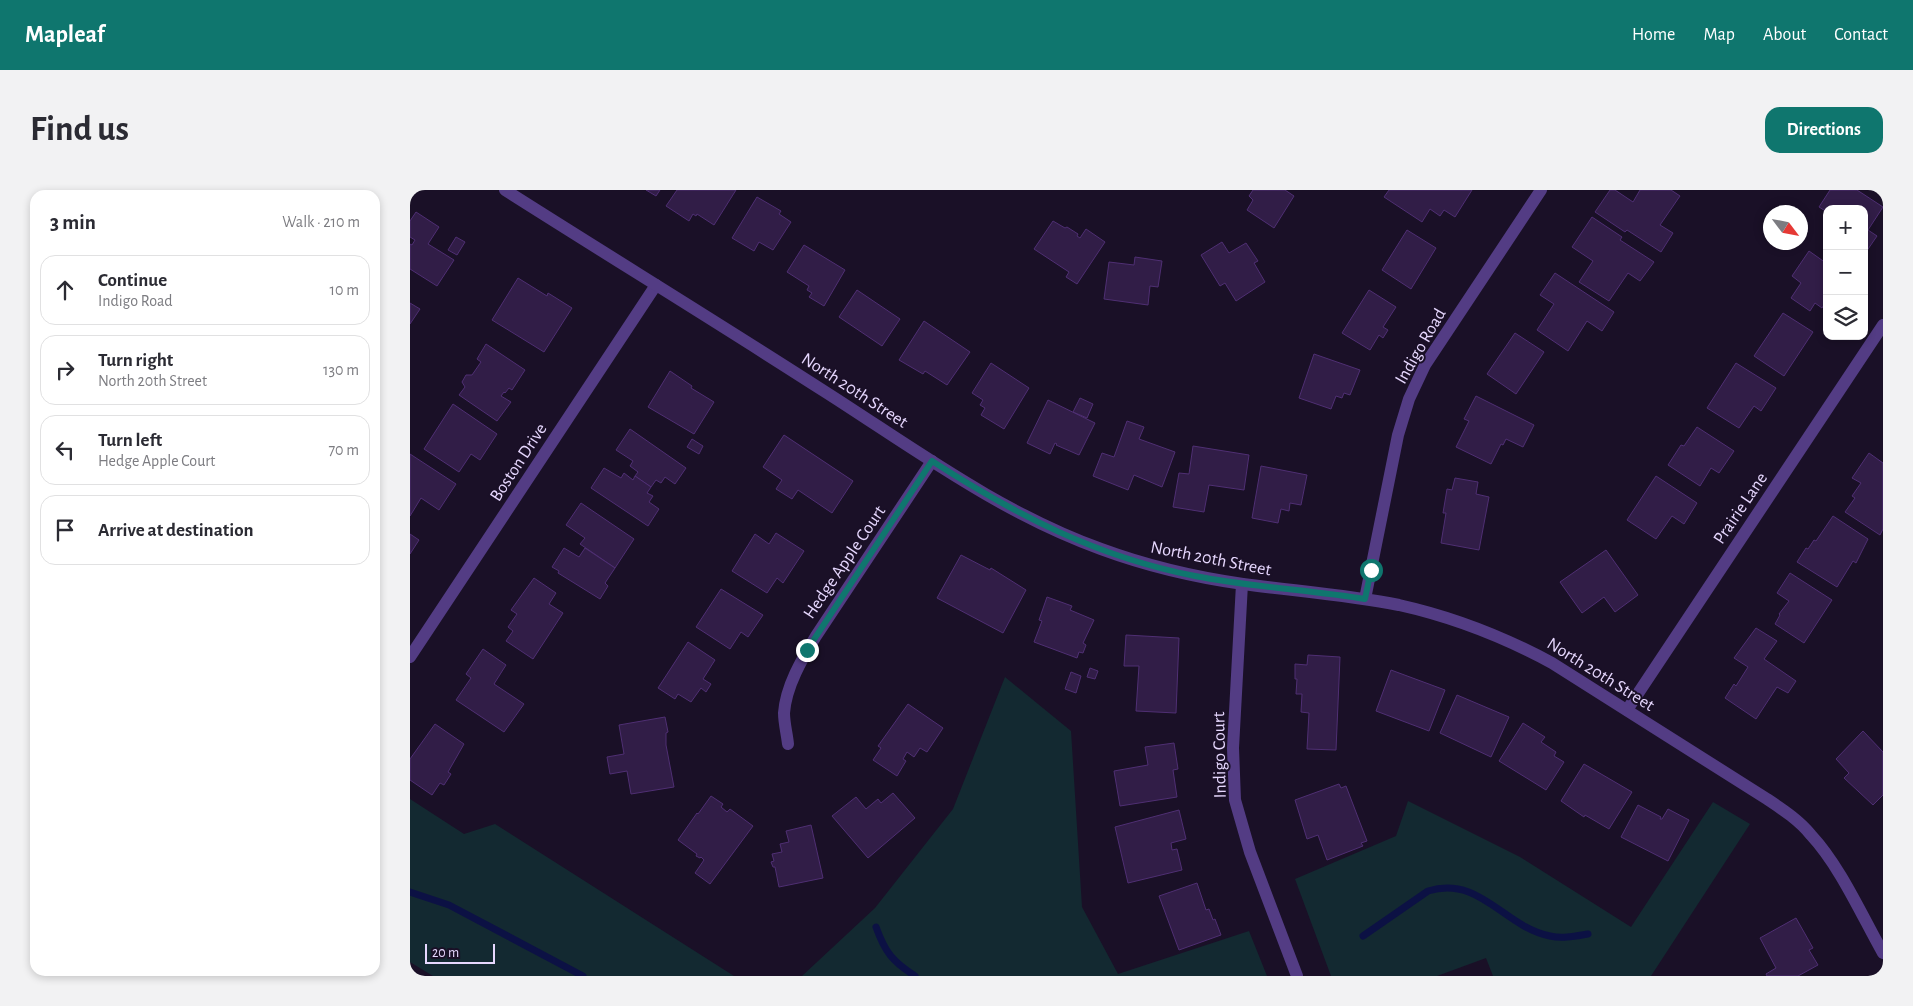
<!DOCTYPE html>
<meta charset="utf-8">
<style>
:root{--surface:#fff;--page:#f2f2f3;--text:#2b2b33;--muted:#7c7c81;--line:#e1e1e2;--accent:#0f766e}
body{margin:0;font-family:"Alegreya Sans",sans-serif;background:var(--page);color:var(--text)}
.controls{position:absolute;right:15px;top:15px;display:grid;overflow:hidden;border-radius:10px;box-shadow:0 2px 8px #0003}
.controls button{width:45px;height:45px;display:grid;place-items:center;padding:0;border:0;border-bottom:1px solid var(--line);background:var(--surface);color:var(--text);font:25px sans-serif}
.compass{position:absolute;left:1353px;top:15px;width:45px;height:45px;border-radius:50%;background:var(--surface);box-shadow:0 2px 8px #0003;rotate:122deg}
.scale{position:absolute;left:15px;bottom:12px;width:70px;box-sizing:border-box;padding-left:5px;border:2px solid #e6d7fe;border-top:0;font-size:14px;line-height:18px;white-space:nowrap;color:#e6d7fe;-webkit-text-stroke:4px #1a1027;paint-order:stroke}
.stop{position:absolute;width:15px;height:15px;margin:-11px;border:4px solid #0f766e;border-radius:50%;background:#fff}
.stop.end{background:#0f766e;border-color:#fff;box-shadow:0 1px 5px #0008}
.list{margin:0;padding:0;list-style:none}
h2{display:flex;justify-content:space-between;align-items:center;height:65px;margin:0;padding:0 20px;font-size:21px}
h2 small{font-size:16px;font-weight:400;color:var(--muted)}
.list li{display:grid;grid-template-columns:32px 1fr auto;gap:15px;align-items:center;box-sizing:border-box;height:70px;margin:0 10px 10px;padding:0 10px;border:1px solid var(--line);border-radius:15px}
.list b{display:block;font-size:19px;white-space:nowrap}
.list p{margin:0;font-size:16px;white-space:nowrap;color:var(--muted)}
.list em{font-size:16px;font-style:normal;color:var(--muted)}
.icon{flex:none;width:28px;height:28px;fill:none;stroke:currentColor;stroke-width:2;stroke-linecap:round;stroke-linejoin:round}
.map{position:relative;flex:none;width:1473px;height:786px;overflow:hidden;border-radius:15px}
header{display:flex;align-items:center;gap:30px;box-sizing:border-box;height:70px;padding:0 25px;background:var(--accent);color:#fff}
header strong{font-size:24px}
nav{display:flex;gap:28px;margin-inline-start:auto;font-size:18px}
.intro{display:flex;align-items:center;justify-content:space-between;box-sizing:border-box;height:120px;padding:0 30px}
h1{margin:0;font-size:35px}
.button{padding:12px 22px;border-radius:15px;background:var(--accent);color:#fff;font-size:18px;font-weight:700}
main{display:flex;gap:30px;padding:0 30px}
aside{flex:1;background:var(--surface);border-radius:15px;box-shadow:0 2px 8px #0003}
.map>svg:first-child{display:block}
.green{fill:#132931}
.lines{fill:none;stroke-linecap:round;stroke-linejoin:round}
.stream{stroke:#0c1144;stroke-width:7}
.building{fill:#311d47;stroke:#4f2f73}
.minor{stroke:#533c84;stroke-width:12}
.tertiary{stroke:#533c84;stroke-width:12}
.route{stroke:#0f766e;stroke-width:6}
.labels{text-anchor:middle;stroke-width:4;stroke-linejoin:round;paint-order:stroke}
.street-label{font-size:18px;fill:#e6d7fe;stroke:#1a1027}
</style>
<header>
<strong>Mapleaf</strong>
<nav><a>Home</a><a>Map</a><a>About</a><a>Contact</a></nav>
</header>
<div class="intro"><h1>Find us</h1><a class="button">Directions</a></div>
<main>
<aside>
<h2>3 min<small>Walk · 210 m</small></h2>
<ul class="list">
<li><svg class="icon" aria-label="ahead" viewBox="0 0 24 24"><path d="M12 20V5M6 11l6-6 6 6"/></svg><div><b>Continue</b><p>Indigo Road</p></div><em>10 m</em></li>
<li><svg class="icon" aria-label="right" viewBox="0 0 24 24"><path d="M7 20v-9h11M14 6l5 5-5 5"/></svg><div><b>Turn right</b><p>North 20th Street</p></div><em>130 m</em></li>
<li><svg class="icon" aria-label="left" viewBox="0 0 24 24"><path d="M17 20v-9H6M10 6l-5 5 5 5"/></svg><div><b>Turn left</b><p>Hedge Apple Court</p></div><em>70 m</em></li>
<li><svg class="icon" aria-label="arrive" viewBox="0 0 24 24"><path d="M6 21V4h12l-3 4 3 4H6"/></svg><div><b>Arrive at destination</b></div></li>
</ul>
</aside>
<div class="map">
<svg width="1473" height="786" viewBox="0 0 1473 786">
<rect width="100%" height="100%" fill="#1a1027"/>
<g class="green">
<polygon points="595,487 661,541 672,717 708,784 839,741 857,786 392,786 465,718 543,619"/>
<polygon points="0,609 54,644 85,634 324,786 23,786 0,772"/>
<polygon points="998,611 1110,667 1221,737 1303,612 1340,634 1241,786 1083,786 1076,768 1027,786 921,786 885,689 986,646"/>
</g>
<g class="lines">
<g class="stream">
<polyline points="0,702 39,715 173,786"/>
<path d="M 466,737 C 475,762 482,771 505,786"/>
<path d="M 953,746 L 1018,701 C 1070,685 1094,737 1140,746 C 1153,749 1166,746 1178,744"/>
</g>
</g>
<g class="building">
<polygon points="236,0 250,0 246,6"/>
<polygon points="267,0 326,0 304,35 287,24 286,26 283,24 279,31 256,16"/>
<polygon points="843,0 875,0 884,6 864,38 837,20 843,10 839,6"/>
<polygon points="979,0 1062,0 1045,27 1034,20 1030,26 1020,19 1012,32 974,7"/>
<polygon points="1200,0 1205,0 1223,12 1230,0 1261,0 1270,6 1250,35 1263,43 1251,62 1217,40 1215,42 1185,22"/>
<polygon points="1420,0 1447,0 1473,17 1458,40 1467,46 1454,65 1454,19 1417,19 1417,22 1409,17"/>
<polygon points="347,7 371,21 369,24 381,32 363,60 349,52 344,61 322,48"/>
<polygon points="6,22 29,37 18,54 44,70 27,96 0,79 0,54 2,55 5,50 0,47 0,31"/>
<polygon points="1182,27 1212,47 1210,50 1244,72 1230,91 1218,83 1199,111 1169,92 1183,71 1162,57"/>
<polygon points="643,31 655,38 657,37 668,44 667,46 670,48 676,39 695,52 667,94 656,87 659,82 624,59"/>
<polygon points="997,40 1026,58 1001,99 972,80"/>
<polygon points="46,47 55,52 47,65 38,60"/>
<polygon points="812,52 819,63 836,53 848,71 844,73 855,92 826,111 815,93 810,96 791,65"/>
<polygon points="394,55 435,80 414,116 399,107 402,103 397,100 399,96 377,82"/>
<polygon points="1399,61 1416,73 1417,72 1417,110 1412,118 1405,113 1400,121 1381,108 1391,93 1382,86"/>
<polygon points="725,67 752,71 748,97 740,96 738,115 694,109 699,72 724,75"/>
<polygon points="1145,83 1204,122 1192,141 1177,131 1158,161 1127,140 1144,114 1130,105"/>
<polygon points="108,88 137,106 138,103 162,118 134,162 82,130"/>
<polygon points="447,100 490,129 472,156 429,127"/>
<polygon points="959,100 986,117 973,137 978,140 973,148 969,145 960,160 932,143"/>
<polygon points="0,113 10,119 0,134"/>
<polygon points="1373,123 1403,142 1374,186 1344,166"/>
<polygon points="514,131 560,162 537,195 515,181 513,184 489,170"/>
<polygon points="1105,143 1134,162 1106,204 1077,184"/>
<polygon points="76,154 115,180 102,200 99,198 95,203 94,202 91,206 101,212 87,231 49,205 55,197 52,192 56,185 62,185 71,172 67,169"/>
<polygon points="904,164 950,180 940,205 934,203 932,208 926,206 921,219 889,208"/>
<polygon points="581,173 619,198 594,239 571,225 575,218 570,215 573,210 562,203"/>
<polygon points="1326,173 1366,198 1351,221 1344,216 1329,238 1297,218"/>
<polygon points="260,181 282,196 281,198 304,212 284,244 238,217"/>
<polygon points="1066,206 1124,235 1113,257 1096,249 1093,255 1091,254 1081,274 1046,257 1059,231 1054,229"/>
<polygon points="670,208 683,214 677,228 663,222"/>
<polygon points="638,210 685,233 669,265 646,255 647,254 645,253 640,264 617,253"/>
<polygon points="43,214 87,244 70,270 61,264 49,282 14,259"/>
<polygon points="717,231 734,237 729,249 765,262 752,297 724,285 718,300 683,286 692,263 704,267"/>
<polygon points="1287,237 1324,261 1309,283 1301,278 1290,296 1258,275 1271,255 1274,256"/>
<polygon points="220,239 276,278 265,294 255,287 251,293 246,290 241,297 225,286 228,282 220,276 223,271 206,260"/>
<polygon points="374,245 443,291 422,323 388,300 382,309 366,299 372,290 353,277"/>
<polygon points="282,249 293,256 289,264 277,257"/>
<polygon points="783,256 839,265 834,300 799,295 794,322 763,317 769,283 779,284"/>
<polygon points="1459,263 1473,273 1473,339 1470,345 1435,322 1445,308 1442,306 1451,293 1442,288"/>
<polygon points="0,264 46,294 29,320 11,308 0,326"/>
<polygon points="851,276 897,285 891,315 880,313 879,321 871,319 868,333 842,328"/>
<polygon points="194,278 211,288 214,283 223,290 225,286 241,297 237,303 243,306 239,312 249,319 238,336 181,298"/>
<polygon points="1246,286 1287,313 1274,334 1262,326 1246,349 1217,330"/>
<polygon points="1045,288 1068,292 1066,304 1079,307 1069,360 1031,353 1036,323 1033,323 1037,299 1042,300"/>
<polygon points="171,313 224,349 205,378 170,354 175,348 156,335"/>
<polygon points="1423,326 1458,349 1446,373 1443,371 1427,397 1387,372 1396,358 1398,359 1404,350 1406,351"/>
<polygon points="366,343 394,361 373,393 367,388 357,403 322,381 345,344 359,354"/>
<polygon points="0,344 9,350 0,364"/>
<polygon points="154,358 169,367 175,358 205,378 195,393 198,396 190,409 148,383 149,381 142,377"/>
<polygon points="1196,360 1228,405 1205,422 1194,407 1172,423 1150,392"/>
<polygon points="551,365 580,380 581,378 616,400 593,443 527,408"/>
<polygon points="1380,383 1422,410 1394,453 1365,434 1370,425 1369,424 1379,411 1367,403"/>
<polygon points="124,388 146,403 139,414 153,423 123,469 96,451 103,441 98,437 107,424 101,420"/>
<polygon points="311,399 353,425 338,447 331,442 320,459 286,437"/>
<polygon points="637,407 662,416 660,420 684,430 673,453 676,455 673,463 669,462 667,468 624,452 632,431 629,430"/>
<polygon points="1346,438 1367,451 1354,469 1386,491 1378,503 1367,497 1346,529 1315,508 1324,494 1326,496 1338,477 1324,468"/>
<polygon points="716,445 769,448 766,523 726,521 729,476 714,476"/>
<polygon points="278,452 305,470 293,489 301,494 296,502 291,498 281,512 268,504 265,509 248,498"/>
<polygon points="73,459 96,475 84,494 114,514 94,542 46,510 61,488 56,484"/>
<polygon points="898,465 930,467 926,560 897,559 899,523 891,522 892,504 886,504 887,489 885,489 885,474 897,475"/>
<polygon points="680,478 688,481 685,489 677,487"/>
<polygon points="981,480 1035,500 1019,541 966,521"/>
<polygon points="661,482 671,486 666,503 655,499"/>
<polygon points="1047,505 1099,527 1081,567 1030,543"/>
<polygon points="498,514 533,538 517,562 510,558 504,567 497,562 493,569 496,571 487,586 463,570 471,558 468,556"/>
<polygon points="255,527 258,542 256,543 256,555 264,597 221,604 217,581 200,584 197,567 214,564 209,535"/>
<polygon points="1113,533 1135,547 1131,552 1146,562 1144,566 1154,572 1136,600 1089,571"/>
<polygon points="25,534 54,554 38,582 41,584 34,595 30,593 22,605 0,590 0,569"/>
<polygon points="1453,541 1473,562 1473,605 1463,615 1434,588 1439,583 1426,569"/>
<polygon points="764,553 768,579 763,580 767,607 710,616 704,581 738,575 735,557"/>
<polygon points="1174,574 1222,602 1199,639 1175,625 1174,627 1151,611"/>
<polygon points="929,594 931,598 936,596 957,651 951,653 953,656 917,670 908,645 897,649 885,610"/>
<polygon points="483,603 505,628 458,668 422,626 446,607 456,619 468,609 471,613"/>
<polygon points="301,606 313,614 311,617 317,622 320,619 343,636 300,694 285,683 294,670 291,667 290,668 286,666 287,664 268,650 287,623 288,624"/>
<polygon points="1228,615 1251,627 1250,629 1252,629 1258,619 1279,630 1258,671 1211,647"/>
<polygon points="769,620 776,649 761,653 762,660 767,659 772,680 718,693 705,637"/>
<polygon points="401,635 413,688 369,697 365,677 363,677 361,672 364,671 362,664 372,662 370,654 379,652 376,641"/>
<polygon points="787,693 796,720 799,719 803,730 805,729 811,745 769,760 749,706"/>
<polygon points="1386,728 1403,758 1399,760 1408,775 1388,786 1357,786 1356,784 1366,778 1350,748"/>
</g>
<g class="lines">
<g class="minor">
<polyline points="832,394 823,558 825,610 840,662 887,786"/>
<polyline points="955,409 988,245 999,209 1015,175 1131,0"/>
<polyline points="0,467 246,95"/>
<polyline points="1217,520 1473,135"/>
<path d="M 378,554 C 377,544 374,533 374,523 C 376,496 392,469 406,446 L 522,271"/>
</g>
<path class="tertiary" d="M 95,0 C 202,68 310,134 417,203 C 506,260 591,323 691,359 C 737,376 784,387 833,394 C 885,401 938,405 989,415 C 1043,427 1094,447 1142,473 L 1357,609 C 1372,619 1389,630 1401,645 C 1430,676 1452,726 1473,763"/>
</g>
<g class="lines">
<path class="route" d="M 397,460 L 522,271 C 606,325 687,367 785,386 C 841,397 899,400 955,409 L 961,380"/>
</g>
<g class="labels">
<g class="street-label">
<text transform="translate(1010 156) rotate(-60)" y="6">Indigo Road</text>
<text transform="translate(445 200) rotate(33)" y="6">North 20th Street</text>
<text transform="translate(108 272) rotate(-57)" y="6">Boston Drive</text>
<text transform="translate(1330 318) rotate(-56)" y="6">Prairie Lane</text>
<text transform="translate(801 368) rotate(11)" y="6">North 20th Street</text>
<text transform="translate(434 372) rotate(-56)" y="6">Hedge Apple Court</text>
<text transform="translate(1191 484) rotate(32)" y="6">North 20th Street</text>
<text transform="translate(809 565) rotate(-91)" y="6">Indigo Court</text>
</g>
</g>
</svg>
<div class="controls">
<button>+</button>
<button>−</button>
<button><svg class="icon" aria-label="layers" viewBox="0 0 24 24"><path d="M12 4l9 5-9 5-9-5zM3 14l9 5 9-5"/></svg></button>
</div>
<svg class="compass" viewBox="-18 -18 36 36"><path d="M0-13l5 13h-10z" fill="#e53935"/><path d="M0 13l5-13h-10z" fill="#7c7c81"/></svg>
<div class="scale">20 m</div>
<div class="stop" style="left:961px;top:380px"></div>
<div class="stop end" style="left:397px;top:460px"></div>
</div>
</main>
